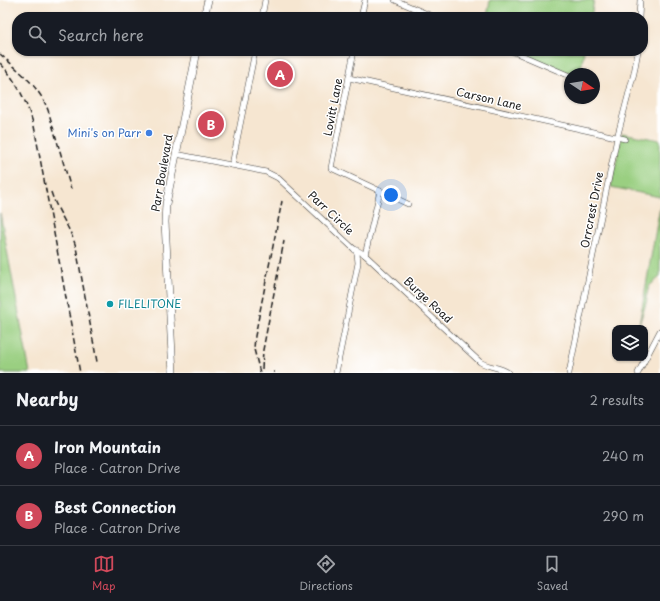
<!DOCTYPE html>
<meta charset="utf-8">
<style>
:root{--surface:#171b24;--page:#242831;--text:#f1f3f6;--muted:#9ea1a6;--line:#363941;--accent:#d1495b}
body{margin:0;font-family:"Playpen Sans",sans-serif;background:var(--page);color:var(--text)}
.controls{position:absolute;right:12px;bottom:12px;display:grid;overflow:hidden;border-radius:8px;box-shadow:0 1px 3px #0004}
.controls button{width:36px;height:36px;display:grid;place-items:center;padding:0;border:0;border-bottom:1px solid var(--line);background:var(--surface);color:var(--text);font:20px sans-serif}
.compass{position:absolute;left:564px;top:68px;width:36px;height:36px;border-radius:50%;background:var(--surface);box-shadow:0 1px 3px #0004;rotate:102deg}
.you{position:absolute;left:391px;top:195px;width:14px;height:14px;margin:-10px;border:3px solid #fff;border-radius:50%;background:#1a73e8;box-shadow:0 0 0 6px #1a73e833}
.badge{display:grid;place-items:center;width:26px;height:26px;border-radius:50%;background:var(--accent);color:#fff;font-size:13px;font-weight:700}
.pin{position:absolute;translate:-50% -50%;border:2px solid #fff;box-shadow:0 1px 4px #0006}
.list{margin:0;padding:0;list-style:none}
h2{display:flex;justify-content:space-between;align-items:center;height:52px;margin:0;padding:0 16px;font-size:17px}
h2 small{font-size:13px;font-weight:400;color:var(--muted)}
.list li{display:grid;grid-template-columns:26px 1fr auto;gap:12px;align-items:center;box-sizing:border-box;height:60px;padding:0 16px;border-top:1px solid var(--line)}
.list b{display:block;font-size:15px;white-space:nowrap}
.list p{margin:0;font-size:13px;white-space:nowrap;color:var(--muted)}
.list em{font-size:13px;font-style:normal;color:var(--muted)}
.icon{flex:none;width:22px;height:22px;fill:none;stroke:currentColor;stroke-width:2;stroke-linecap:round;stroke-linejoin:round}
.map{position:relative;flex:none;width:660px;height:373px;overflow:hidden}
.search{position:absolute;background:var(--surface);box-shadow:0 1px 3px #0004;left:12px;right:12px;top:12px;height:44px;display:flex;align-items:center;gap:10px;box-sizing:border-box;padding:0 14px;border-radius:16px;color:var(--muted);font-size:15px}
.sheet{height:172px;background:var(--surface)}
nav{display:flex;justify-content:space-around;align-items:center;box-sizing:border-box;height:56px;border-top:1px solid var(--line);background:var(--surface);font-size:11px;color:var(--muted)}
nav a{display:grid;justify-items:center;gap:2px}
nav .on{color:var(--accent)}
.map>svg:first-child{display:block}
.grass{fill:#9acf81;stroke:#5b764e}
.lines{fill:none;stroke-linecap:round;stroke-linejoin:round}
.minor-casing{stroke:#3d3a37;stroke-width:6}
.secondary-casing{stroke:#3d3a37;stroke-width:8}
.minor{stroke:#fff;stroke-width:5}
.secondary{stroke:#fff;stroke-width:7}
.rail{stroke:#1c1c1c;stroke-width:1.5;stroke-dasharray:6 3;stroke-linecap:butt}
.shop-dot{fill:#3f7fe0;stroke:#fff;stroke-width:1.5}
.culture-dot{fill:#0f9aa8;stroke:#fff;stroke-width:1.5}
.labels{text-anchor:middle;stroke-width:3;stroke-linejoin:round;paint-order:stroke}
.street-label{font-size:11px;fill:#1c1c1c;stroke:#fff}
.shop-label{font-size:11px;fill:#366cbe;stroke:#fff;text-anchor:end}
.culture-label{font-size:11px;fill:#0d838f;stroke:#fff;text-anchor:start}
</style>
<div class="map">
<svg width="660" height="373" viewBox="0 0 660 373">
<rect width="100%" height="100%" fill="#fff"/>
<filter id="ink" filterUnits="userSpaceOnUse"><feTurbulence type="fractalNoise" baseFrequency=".025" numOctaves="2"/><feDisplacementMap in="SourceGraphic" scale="8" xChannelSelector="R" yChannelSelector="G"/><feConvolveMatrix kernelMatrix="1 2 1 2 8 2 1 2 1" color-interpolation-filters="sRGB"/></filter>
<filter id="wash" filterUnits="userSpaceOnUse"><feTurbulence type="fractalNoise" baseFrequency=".012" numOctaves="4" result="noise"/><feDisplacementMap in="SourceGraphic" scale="16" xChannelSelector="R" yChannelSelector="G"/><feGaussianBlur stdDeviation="0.9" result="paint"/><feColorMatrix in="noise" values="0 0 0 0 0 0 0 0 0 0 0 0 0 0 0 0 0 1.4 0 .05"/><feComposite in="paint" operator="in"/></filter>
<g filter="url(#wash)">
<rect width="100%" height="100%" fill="#f6e6d1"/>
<g class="grass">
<polygon points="490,0 594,0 591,17 487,17"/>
<polygon points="512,51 584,51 580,74 570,74"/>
<polygon points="622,133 660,140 660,197 611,187"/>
<polygon points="660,206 660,277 649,286 646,298 647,300 639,325"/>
<polygon points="0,213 30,373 0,373"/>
</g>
</g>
<g filter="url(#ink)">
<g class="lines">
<defs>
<g id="minor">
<polyline points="395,0 434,17"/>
<polyline points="262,17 265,0"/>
<polyline points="361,17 365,0"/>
<polyline points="639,17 640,0"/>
<polyline points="354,51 331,168 408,204"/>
<polyline points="512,51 570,76"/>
<polyline points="349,78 625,139"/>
<polyline points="176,154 266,172 278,178 354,249 357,253 358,263 336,373"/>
<polyline points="232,165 255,51"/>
<path d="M 355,249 L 364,254 L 480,362 C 490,368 498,366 509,373"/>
<polyline points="365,255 380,191"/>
<polyline points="569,373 617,138 634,73 638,51"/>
<polyline points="638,373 660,331"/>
</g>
<g id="secondary">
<polyline points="204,17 208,0"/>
<polyline points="173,373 165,222 166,204 197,51"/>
</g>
</defs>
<use href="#minor" class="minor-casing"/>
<use href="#secondary" class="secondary-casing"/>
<use href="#minor" class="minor"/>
<use href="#secondary" class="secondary"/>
<g class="rail">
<path d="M 0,54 C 19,71 39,86 48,110 L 71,189"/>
<path d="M 0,63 C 17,81 27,103 34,126 L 80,373"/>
<path d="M 51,192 C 57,211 70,227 76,247 L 97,362"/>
<polyline points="262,369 263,350 284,241"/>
<polyline points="274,371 274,373"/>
<polyline points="260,373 254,349 255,336 282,201"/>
</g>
</g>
</g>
<circle class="shop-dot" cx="149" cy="133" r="4"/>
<circle class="culture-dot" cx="110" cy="304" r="4"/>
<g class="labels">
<g class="street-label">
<text transform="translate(489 99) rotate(13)" y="4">Carson Lane</text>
<text transform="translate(333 107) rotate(-79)" y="4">Lovitt Lane</text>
<text transform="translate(162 173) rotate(-80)" y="4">Parr Boulevard</text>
<text transform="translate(592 210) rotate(-79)" y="4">Orrcrest Drive</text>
<text transform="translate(331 213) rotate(43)" y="4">Parr Circle</text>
<text transform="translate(428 300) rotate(43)" y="4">Burge Road</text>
</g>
<g class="shop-label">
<text x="141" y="137">Mini's on Parr</text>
</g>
<g class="culture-label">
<text x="118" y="308">FILELITONE</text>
</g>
</g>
</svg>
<div class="controls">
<button><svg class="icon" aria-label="layers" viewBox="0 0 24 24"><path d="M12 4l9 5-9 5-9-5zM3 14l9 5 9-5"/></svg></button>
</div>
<svg class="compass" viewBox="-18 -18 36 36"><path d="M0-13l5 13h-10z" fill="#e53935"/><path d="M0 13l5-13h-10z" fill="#9ea1a6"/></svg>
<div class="you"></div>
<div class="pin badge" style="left:280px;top:74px">A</div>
<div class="pin badge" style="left:211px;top:124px">B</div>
<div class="search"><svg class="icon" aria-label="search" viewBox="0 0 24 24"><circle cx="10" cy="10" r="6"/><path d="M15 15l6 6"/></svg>Search here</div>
</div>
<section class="sheet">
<h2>Nearby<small>2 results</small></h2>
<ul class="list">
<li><span class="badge">A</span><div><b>Iron Mountain</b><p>Place · Catron Drive</p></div><em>240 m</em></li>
<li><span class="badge">B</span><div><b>Best Connection</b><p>Place · Catron Drive</p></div><em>290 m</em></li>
</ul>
</section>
<nav>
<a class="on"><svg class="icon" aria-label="map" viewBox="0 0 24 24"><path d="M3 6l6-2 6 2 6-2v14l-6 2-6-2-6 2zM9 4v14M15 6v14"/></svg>Map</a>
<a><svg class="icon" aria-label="directions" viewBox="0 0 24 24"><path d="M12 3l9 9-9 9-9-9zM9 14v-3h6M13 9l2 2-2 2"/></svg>Directions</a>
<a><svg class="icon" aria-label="saved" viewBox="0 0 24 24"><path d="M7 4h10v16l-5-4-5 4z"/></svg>Saved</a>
</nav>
